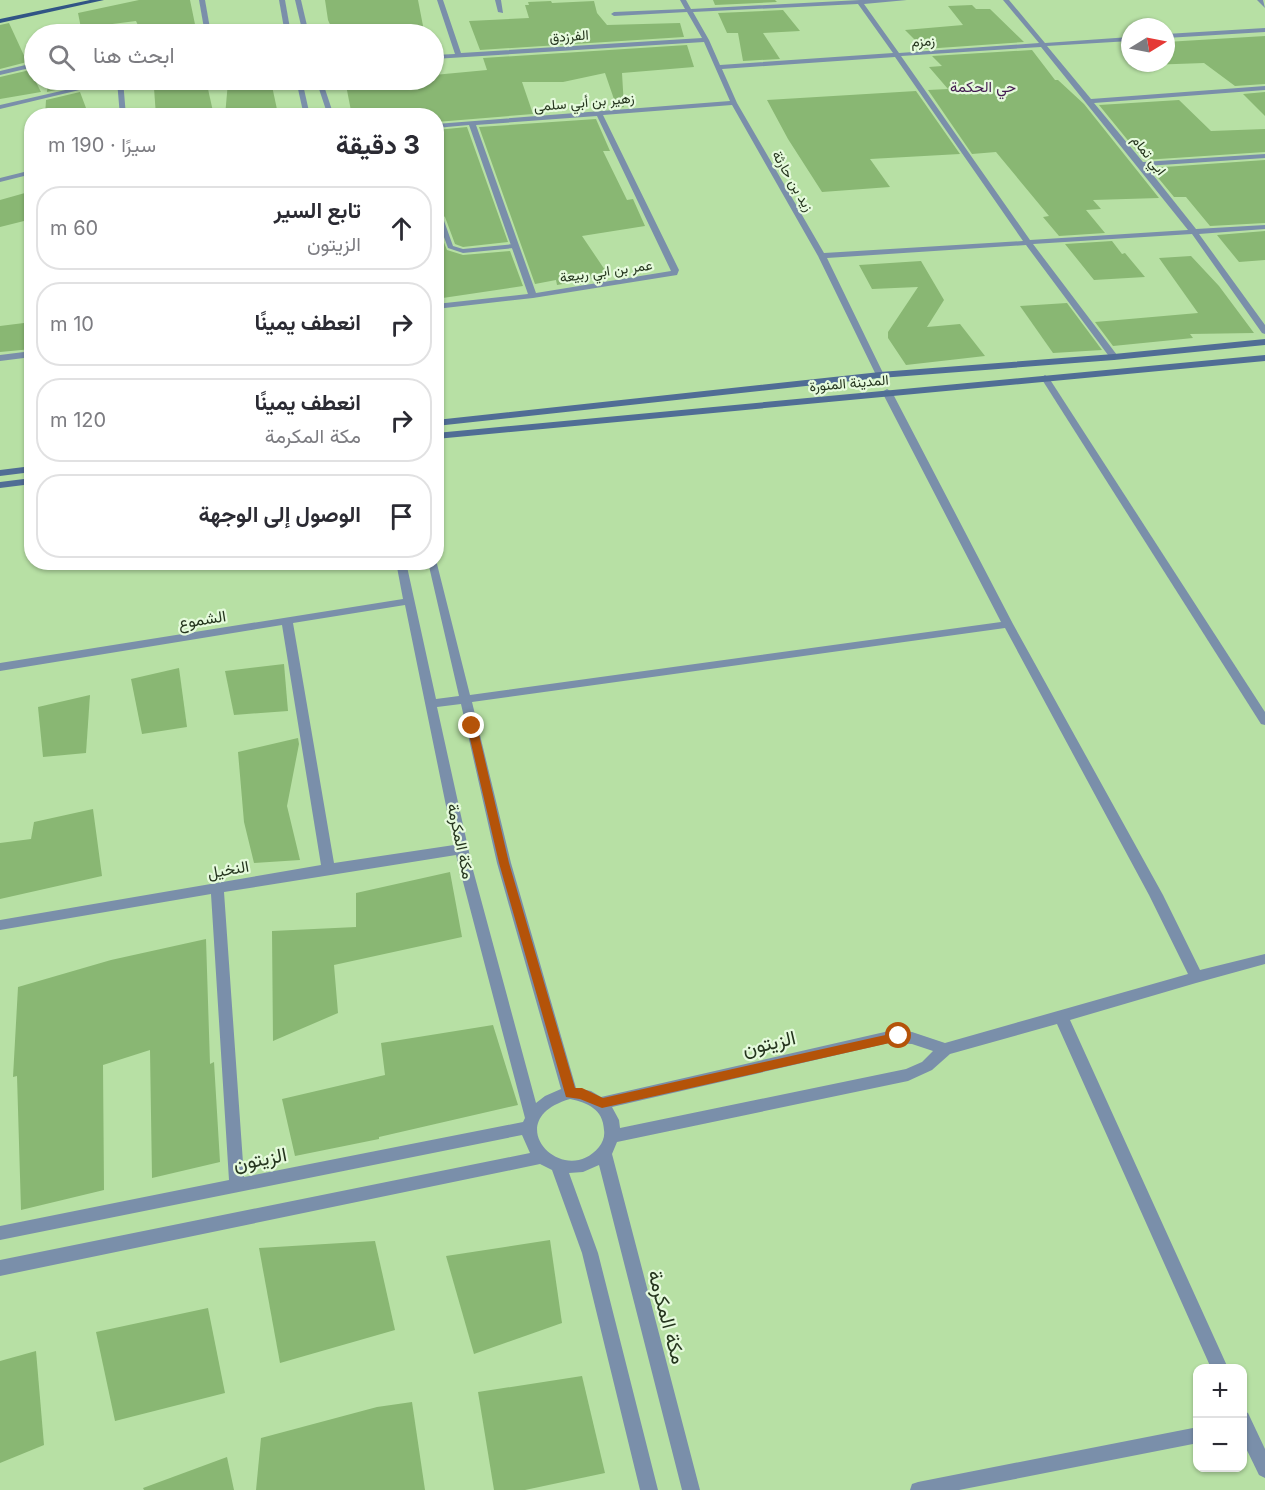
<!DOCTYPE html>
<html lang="ar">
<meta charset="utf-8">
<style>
:root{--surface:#fff;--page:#f7f7f7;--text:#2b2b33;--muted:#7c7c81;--line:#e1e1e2}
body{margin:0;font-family:Inter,Vazirmatn,sans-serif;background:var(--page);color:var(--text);direction:rtl}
.controls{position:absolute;right:18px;bottom:18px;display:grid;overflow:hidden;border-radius:12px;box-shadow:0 2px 4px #0004}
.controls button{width:54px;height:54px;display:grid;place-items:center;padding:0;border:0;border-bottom:2px solid var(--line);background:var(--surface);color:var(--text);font:30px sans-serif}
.compass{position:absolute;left:1121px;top:18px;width:54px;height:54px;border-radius:50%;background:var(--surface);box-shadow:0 2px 4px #0004;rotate:80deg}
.stop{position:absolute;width:18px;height:18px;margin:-14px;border:4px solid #b45309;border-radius:50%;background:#fff}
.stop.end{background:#b45309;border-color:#fff;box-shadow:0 2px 6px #0008}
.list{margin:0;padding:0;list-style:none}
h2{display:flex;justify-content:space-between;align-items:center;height:78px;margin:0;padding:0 24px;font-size:26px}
h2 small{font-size:20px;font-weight:400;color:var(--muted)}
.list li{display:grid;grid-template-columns:39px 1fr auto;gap:18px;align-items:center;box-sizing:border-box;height:84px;margin:0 12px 12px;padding:0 12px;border:2px solid var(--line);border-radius:24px}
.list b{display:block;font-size:22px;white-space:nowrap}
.list p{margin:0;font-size:20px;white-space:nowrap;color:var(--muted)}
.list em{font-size:20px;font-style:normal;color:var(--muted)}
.icon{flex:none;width:33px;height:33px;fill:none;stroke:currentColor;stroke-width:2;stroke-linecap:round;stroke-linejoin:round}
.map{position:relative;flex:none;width:1265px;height:1490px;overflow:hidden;direction:ltr}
.search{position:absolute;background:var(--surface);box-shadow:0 2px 4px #0004;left:24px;top:24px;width:420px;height:66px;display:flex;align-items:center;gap:15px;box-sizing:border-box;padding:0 21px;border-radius:33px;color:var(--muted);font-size:22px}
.panel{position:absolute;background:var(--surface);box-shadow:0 2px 4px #0004;left:24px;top:108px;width:420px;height:462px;border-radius:24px;direction:rtl}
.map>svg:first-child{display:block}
.building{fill:#89b773}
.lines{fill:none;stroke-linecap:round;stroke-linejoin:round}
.service{fill:#7a8faa;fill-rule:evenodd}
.minor{fill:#7a8faa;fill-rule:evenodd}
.secondary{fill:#506d95;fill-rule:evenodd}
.primary{fill:#315585;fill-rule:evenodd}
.route{fill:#b45309}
.labels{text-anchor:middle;stroke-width:4.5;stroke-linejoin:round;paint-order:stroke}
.far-street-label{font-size:14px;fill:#25351e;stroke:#e5fadc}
.far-neighbourhood-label{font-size:15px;fill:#431b51;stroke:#e5fadc}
.street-label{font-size:16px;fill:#25351e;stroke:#e5fadc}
.near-street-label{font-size:20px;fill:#25351e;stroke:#e5fadc}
</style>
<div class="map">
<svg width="1265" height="1490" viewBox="0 0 1265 1490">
<rect width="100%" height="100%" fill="#b7e0a4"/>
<g class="building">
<polygon points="139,0 190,0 197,34 142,34 136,21 81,28 78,13"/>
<polygon points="325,0 418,0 424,31 399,32 398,27 333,31 328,20"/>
<polygon points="713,0 775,0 777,2 715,5"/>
<polygon points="551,1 552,3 594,1 597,13 607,25 680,23 684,37 480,50 469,21 529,18 525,5 529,5 528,2"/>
<polygon points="972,5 976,9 990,9 1024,42 924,49 905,30 963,25 948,6"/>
<polygon points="783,10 800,31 763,33 780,59 743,61 738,33 727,33 718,13"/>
<polygon points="9,23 27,62 0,69 0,25"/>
<polygon points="1265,36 1265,84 1235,86 1204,63 1148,65 1146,63 1166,63 1166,42"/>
<polygon points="687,45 694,67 622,73 624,107 617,108 605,73 563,82 522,82 533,114 436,122 436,116 352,116 345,80 434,80 434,75 487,70 483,58"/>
<polygon points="1032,50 1055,80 1058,80 1084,104 1159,198 1093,200 1101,209 1086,210 1105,233 1059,236 1043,217 1049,216 996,152 972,154 928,90 948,89 929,67 942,66 932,56"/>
<polygon points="30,70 41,92 0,99 0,77"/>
<polygon points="75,80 77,85 47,92 48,81"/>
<polygon points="206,80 214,116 156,116 154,88"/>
<polygon points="247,80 267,80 272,86 278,114 225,116 228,82"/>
<polygon points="916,91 960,154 870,159 890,187 822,192 788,139 767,100"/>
<polygon points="80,92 89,116 45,116 46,100"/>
<polygon points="1265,92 1265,116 1243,94"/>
<polygon points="1179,100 1211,131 1265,129 1265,152 1144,160 1099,105"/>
<polygon points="596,119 610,151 603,151 627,200 633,199 645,226 582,236 609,276 557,285 556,280 535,284 479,127"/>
<polygon points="467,127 508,242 463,247 455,244 445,217 441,214 436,216 436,130"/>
<polygon points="1265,160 1265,223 1210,226 1186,197 1174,197 1150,168"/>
<polygon points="32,191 32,219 0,227 0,200"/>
<polygon points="436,223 447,250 463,255 510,251 523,286 436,299"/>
<polygon points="1265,231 1265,260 1239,262 1217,235"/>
<polygon points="1112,241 1122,254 1125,253 1145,277 1094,280 1065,244"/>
<polygon points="1191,256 1219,286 1254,333 1190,334 1193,338 1113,346 1095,322 1198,313 1159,258"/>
<polygon points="921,261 944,300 927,327 960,324 985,356 906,365 888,338 888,332 918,287 872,289 859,265"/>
<polygon points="1067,303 1102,350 1053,353 1020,306"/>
<polygon points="32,322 32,349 0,352 0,326"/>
<polygon points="284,664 288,711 234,715 225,671"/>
<polygon points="179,668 187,727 142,734 131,679"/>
<polygon points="90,695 86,753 43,757 38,707"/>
<polygon points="298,738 299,744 287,806 300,860 254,863 244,822 238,752"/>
<polygon points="93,809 102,876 0,899 0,843 31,839 34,822"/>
<polygon points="450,872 462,937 334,965 338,1013 273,1041 272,931 356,927 356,893"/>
<polygon points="206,939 210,1064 214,1062 220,1162 152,1178 150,1050 103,1065 104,1190 21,1210 17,1076 13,1077 18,987 111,960"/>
<polygon points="493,1025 518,1105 379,1137 379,1139 295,1156 282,1099 385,1075 381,1043"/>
<polygon points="550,1240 562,1323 474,1354 446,1256"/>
<polygon points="375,1241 395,1330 280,1363 259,1248"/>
<polygon points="208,1308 225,1393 115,1421 96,1332"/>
<polygon points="36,1351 44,1445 0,1463 0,1361"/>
<polygon points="582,1376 605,1473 525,1490 494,1490 478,1392"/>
<polygon points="412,1402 425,1490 256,1490 261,1438 377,1407"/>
<polygon points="227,1457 234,1490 144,1490 143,1488"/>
</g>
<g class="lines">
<g class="service">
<polygon points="440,216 443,218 453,246 463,249 514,244 517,246 514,248 463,253 448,248 437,218"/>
<polygon points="1198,1427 1198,1443 959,1490 910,1490 912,1484 918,1482"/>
</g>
<g class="minor">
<polygon points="199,0 205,0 211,34 205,34"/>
<polygon points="279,0 285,0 291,34 285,34"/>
<polygon points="295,0 301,0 309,34 303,34"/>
<path d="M 437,0 L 443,0 L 461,53 L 702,38 L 687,12 L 614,16 L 611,14 L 614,12 L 685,9 L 680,0 L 686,0 L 691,9 L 860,0 L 907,0 L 864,4 L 899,53 L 1039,43 L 1003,0 L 1009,0 L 1045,43 L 1130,37 L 1130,41 L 1047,46 L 1091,99 L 1265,86 L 1265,90 L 1094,103 L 1143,162 L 1265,154 L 1265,158 L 1146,166 L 1196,229 L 1265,225 L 1265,229 L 1199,234 L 1265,325 L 1265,334 L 1262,333 L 1192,234 L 1033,244 L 1117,355 L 1118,357 L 1114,360 L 1111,359 L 1026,245 L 827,258 L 884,375 L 880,378 L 877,377 L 818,256 L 732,105 L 603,115 L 679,270 L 677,275 L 533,298 L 436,309 L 436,304 L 528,294 L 469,125 L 436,128 L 436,124 L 730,101 L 704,42 L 434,59 L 434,55 L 455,54 ZM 858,4 L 893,53 L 720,65 L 709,40 L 693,12 ZM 1041,47 L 1188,230 L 1030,240 L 901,56 ZM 895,57 L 1023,241 L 824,253 L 737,103 L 722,69 ZM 597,116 L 671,271 L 536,293 L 476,125 Z"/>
<polygon points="495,0 501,0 503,13 498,12"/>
<polygon points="1257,0 1263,0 1265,8"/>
<polygon points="1265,28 1265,32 1166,38 1166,34"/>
<polygon points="34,63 34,67 0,75 0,71"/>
<polygon points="109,80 123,80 126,116 120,116 117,81 0,109 0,105"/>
<polygon points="296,80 302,80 310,116 304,116"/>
<polygon points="316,80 322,80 334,116 328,116"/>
<polygon points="32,170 32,174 0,182 0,178"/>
<polygon points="32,351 32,357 0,361 0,355"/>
<polygon points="1045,375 1049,378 1265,712 1265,725 1261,724 1041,378"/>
<path d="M 887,389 L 892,392 L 1013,624 L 1163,895 L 1200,970 L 1265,954 L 1265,964 L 1196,983 L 1070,1020 L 1228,1368 L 1211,1368 L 1057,1024 L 950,1054 L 932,1070 L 908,1081 L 617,1142 L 612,1154 L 700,1490 L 682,1490 L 599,1165 L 583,1172 L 569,1173 L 598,1253 L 658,1490 L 640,1490 L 582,1253 L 552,1170 L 540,1164 L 0,1276 L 0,1260 L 530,1153 L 522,1135 L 0,1240 L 0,1226 L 229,1180 L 211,894 L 0,930 L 0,920 L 321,865 L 282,625 L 0,671 L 0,663 L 403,599 L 396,562 L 406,562 L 436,699 L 459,696 L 428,562 L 436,562 L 436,560 L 470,695 L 1001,622 L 882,392 ZM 405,605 L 454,845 L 334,863 L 293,623 ZM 1005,628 L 1149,895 L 1188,974 L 945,1043 L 912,1032 L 889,1031 L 601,1097 L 591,1091 L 576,1088 L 511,863 L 472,702 ZM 461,704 L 497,863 L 561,1089 L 545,1096 L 536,1103 L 473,870 L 437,707 ZM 456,855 L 525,1118 L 523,1122 L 244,1177 L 224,892 ZM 889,1043 L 912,1044 L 933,1051 L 922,1062 L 906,1069 L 620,1128 L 619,1120 L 612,1107 ZM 570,1099 C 588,1103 603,1109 604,1130 C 605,1136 603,1142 599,1147 C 563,1190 497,1120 570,1099 Z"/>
<polygon points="1242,1410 1248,1413 1265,1449 1265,1478 1259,1475 1242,1440"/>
</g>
<g class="secondary">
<polygon points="1265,339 1265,345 1114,360 880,378 436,426 436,420 880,372 1114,354"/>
<polygon points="1265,355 1265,361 436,439 436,433"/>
<polygon points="32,466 32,472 0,476 0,470"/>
<polygon points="32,478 32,484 0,488 0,482"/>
</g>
<polygon class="primary" points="90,0 104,0 0,23 0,19"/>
</g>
<polygon class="route" points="472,723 477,726 509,863 575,1088 582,1088 603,1098 899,1032 903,1033 903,1040 602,1108 580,1099 566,1097 499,863 467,726"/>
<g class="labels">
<g class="far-street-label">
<text transform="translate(569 36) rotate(-4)" y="5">الفرزدق</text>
<text transform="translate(923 41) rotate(-4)" y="5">زمزم</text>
<text transform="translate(584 102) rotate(-5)" y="5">زهير بن أبي سلمى</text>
<text transform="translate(1149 155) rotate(52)" y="5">ابي تمام</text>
<text transform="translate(793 181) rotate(60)" y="5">زيد بن حارثة</text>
<text transform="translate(606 271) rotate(-8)" y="5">عمر بن ابي ربيعة</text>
<text transform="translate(849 383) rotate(-5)" y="5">المدينة المنورة</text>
</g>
<g class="far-neighbourhood-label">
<text x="983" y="92">حي الحكمة</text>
</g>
<g class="street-label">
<text transform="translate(202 619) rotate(-9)" y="6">الشموع</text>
<text transform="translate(461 841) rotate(78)" y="6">مكة المكرمة</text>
<text transform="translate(228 869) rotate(-10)" y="6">النخيل</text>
</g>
<g class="near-street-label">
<text transform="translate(769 1043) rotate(-13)" y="7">الزيتون</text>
<text transform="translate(260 1159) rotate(-11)" y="7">الزيتون</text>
<text transform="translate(667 1317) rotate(75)" y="7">مكة المكرمة</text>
</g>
</g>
</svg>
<div class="controls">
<button>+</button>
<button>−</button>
</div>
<svg class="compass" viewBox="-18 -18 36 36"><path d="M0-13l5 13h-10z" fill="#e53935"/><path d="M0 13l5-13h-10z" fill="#7c7c81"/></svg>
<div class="stop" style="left:899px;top:1036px"></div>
<div class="stop end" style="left:472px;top:726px"></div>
<div class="search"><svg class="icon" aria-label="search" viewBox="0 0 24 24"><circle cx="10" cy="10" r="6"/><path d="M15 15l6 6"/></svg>ابحث هنا</div>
<section class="panel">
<h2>3 دقيقة<small>سيرًا · 190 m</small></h2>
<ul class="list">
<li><svg class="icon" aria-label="ahead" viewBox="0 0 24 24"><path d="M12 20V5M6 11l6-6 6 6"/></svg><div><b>تابع السير</b><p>الزيتون</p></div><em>60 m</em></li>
<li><svg class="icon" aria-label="right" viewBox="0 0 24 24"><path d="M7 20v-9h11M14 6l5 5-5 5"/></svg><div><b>انعطف يمينًا</b></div><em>10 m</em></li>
<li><svg class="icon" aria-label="right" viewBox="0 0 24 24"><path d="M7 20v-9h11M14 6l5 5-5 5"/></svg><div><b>انعطف يمينًا</b><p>مكة المكرمة</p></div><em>120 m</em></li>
<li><svg class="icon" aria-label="arrive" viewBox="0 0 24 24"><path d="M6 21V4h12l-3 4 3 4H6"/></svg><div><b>الوصول إلى الوجهة</b></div></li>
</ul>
</section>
</div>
